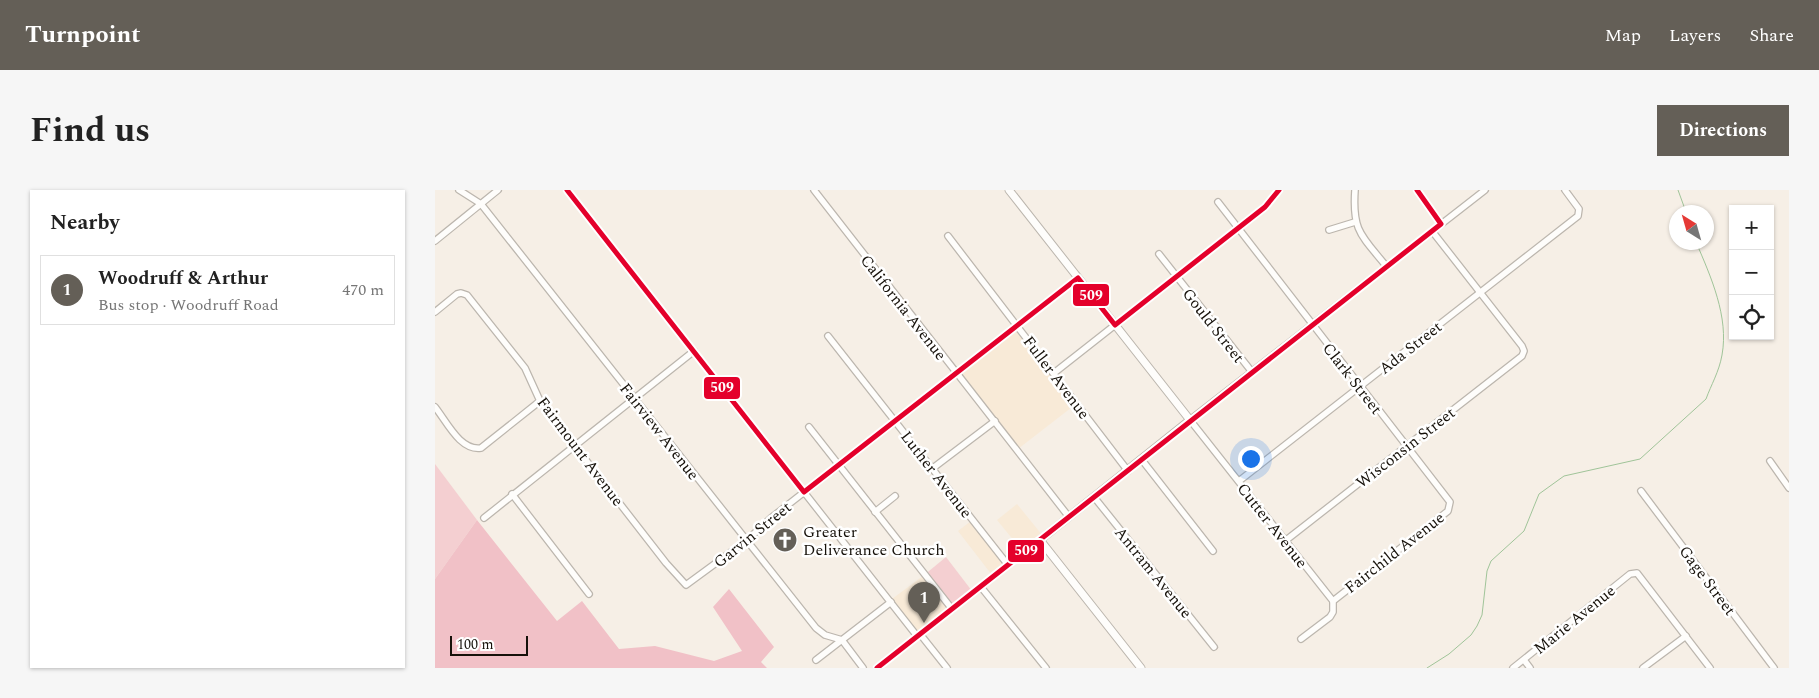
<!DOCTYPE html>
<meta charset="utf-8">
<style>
:root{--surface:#fff;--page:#f6f6f6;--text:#222;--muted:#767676;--line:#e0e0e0;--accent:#645f57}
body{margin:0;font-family:Spectral,serif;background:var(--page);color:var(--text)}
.controls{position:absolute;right:15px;top:15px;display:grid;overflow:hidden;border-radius:0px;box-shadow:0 1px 4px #0004}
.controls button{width:45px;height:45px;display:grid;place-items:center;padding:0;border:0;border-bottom:1px solid var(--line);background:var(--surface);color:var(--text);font:25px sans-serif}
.compass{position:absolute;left:1234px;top:15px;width:45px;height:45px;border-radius:50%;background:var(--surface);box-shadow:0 1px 4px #0004;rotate:323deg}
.scale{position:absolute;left:15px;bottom:12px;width:78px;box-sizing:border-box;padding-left:5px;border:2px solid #16110a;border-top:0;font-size:14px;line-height:18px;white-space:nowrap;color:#16110a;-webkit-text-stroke:4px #fff;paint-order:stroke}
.you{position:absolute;left:815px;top:268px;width:18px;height:18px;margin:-12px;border:4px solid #fff;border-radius:50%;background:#1a73e8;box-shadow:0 0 0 8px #1a73e833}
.badge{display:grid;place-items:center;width:32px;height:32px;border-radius:50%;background:var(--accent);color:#fff;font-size:16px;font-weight:700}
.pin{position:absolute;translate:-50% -41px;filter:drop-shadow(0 1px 2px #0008)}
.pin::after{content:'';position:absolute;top:26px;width:18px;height:15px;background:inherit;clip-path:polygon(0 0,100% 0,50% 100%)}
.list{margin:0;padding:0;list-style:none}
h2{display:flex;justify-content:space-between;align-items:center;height:65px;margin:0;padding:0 20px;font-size:21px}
h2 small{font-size:16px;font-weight:400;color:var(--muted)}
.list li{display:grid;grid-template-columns:32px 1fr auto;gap:15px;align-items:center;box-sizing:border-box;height:70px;margin:0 10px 10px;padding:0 10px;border:1px solid var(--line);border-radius:0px}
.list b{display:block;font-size:19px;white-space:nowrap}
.list p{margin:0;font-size:16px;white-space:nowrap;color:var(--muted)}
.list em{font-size:16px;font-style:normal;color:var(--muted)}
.icon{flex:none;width:28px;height:28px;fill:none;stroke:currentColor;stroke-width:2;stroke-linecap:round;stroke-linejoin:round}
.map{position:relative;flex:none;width:1354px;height:478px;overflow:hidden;border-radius:0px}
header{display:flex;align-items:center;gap:30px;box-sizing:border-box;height:70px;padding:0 25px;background:var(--accent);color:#fff}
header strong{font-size:24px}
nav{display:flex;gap:28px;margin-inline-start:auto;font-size:18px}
.intro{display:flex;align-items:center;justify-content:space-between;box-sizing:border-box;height:120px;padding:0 30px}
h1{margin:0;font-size:35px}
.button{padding:12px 22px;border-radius:0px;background:var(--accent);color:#fff;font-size:18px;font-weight:700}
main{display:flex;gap:30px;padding:0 30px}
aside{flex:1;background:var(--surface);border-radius:0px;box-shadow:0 1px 4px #0004}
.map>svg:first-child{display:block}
.built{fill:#f8ead7}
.green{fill:#f4cfd1}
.forest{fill:#f1c1c7}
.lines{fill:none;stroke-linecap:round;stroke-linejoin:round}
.stream{stroke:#a0c499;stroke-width:1}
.minor-casing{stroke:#bcb6ae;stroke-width:8}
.tertiary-casing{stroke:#bcb6ae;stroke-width:9}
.minor{stroke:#fefdfb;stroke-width:5.5}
.tertiary{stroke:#fefdfb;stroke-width:7}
.bus-1-casing{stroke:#fff;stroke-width:9}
.bus-1{stroke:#e4002b;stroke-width:5}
.labels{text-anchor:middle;stroke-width:5;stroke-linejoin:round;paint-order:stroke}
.street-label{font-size:16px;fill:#16110a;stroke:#fff}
.poi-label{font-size:16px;fill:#16110a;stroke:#fff;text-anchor:start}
.line-badge{stroke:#fff;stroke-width:2}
.badge-label{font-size:14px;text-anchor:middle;font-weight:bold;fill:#fff}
</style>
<header>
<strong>Turnpoint</strong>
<nav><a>Map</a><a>Layers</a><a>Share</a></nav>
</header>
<div class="intro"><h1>Find us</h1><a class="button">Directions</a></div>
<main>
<aside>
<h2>Nearby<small></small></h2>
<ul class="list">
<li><span class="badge">1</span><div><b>Woodruff &amp; Arthur</b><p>Bus stop · Woodruff Road</p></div><em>470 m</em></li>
</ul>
</aside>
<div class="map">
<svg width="1354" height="478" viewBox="0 0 1354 478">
<rect width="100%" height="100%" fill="#f6efe6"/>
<g class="built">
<polygon points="582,137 641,214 583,259 523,183"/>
<polygon points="582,314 608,346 588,362 562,330"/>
<polygon points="540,328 574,372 557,385 523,341"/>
<polygon points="488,386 514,419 483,443 457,409"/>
</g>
<g class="green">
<polygon points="0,274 42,330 0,389"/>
<polygon points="511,367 537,401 514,419 488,386"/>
</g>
<polygon class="forest" points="42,330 122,431 147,411 184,459 220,456 279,471 307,461 278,417 294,399 339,457 326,472 332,478 0,478 0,389"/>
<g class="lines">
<g class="stream">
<polyline points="1243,0 1251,22"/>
<path d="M 992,478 L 1014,464 L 1036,445 L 1042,436 L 1047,425 L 1052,381 L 1056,371 L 1089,341 L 1104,304 L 1129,286 L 1205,269 L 1271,209 C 1276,195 1284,182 1287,165 C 1294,127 1276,87 1261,52"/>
</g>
<defs>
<g id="minor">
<polyline points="24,0 46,14 381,438 390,445 407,450 428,478"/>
<polyline points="132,0 482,446"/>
<polyline points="379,0 634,327"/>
<path d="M 920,0 C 917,42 927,46 952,77"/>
<polyline points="982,0 1006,34"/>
<polyline points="783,12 1015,312 1013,321 898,411 898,422 895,427 866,449"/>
<polyline points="894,40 920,32"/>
<polyline points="513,46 693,281"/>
<polyline points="0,51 63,0"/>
<polyline points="724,64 817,182"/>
<polyline points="0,122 22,104 26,103 32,105 90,178 105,211 231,373 251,395 311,351 336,328 643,88"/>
<polyline points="393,146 573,375"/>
<polyline points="619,183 830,17 844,0"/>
<path d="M 0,217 C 12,232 25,261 46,258 L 105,211"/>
<polyline points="374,237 517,419"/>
<polyline points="707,270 778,361"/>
<polyline points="1335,271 1354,298"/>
<polyline points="498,278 560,231"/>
<polyline points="804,291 1143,26 1144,19 1130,0"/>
<polyline points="1206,301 1339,478"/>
<polyline points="77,304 154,404"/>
<polyline points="659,307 779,457"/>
<polyline points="440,322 460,306"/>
<polyline points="49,328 259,161"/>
<polyline points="850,351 1087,166 1089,161 1087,156 997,41"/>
<polyline points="546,397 611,478"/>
<polyline points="898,411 755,230 1050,0"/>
<polyline points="485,444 512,478"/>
<polyline points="381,470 456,412"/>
<polyline points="1089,470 1095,478"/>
<polyline points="442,478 605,350"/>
<polyline points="1078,478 1195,384 1202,383 1275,478"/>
<polyline points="1208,478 1251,446"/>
</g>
<polyline id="tertiary" points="574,0 755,230 605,350 706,478"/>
</defs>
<use href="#minor" class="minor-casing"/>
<use href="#tertiary" class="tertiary-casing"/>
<use href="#minor" class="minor"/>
<use href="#tertiary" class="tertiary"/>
<defs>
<g id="bus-1">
<polyline points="132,0 369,302 643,88 680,135 830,17 844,0"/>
<polyline points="442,478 1006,34 982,0"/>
</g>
</defs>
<use href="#bus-1" class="bus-1-casing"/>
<use href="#bus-1" class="bus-1"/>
</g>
<defs>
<symbol id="church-disc" viewBox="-11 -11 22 22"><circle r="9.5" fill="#645f57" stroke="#fff"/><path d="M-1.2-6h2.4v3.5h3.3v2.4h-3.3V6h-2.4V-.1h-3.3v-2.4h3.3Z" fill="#fff"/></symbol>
</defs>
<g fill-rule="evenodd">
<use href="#church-disc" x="336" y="336" width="28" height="28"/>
</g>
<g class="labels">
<g class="street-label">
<text transform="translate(469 117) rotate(52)" y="6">California Avenue</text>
<text transform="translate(779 135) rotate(52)" y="6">Gould Street</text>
<text transform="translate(975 157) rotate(-38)" y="6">Ada Street</text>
<text transform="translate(622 187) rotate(53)" y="6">Fuller Avenue</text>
<text transform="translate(918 188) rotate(52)" y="6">Clark Street</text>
<text transform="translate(225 241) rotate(52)" y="6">Fairview Avenue</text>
<text transform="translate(970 257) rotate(-38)" y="6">Wisconsin Street</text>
<text transform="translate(146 261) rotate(53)" y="6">Fairmount Avenue</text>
<text transform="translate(502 284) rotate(52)" y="6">Luther Avenue</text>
<text transform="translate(838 335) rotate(52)" y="6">Cutter Avenue</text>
<text transform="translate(317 344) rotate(-39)" y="6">Garvin Street</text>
<text transform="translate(959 362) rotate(-38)" y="6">Fairchild Avenue</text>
<text transform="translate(719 382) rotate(51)" y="6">Antram Avenue</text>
<text transform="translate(1273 390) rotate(53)" y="6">Gage Street</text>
<text transform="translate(1139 429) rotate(-39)" y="6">Marie Avenue</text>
</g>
<g class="poi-label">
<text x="368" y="347">Greater<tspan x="368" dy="18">Deliverance Church</tspan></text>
</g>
</g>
<g class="line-badge">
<rect x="637" y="93" width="38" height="24" rx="5" fill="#e4002b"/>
<rect x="268" y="186" width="38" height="24" rx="5" fill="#e4002b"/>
<rect x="572" y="349" width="38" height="24" rx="5" fill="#e4002b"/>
</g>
<g class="badge-label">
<text x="656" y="110">509</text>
<text x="287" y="202">509</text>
<text x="591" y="365">509</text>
</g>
</svg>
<div class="controls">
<button>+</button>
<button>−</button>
<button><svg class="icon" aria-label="locate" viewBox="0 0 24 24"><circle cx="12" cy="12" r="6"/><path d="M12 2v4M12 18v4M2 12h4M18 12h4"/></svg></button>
</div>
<svg class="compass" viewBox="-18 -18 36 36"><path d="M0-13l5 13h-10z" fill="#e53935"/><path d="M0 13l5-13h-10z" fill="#767676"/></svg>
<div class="scale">100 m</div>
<div class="you"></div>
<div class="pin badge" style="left:489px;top:433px">1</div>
</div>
</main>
